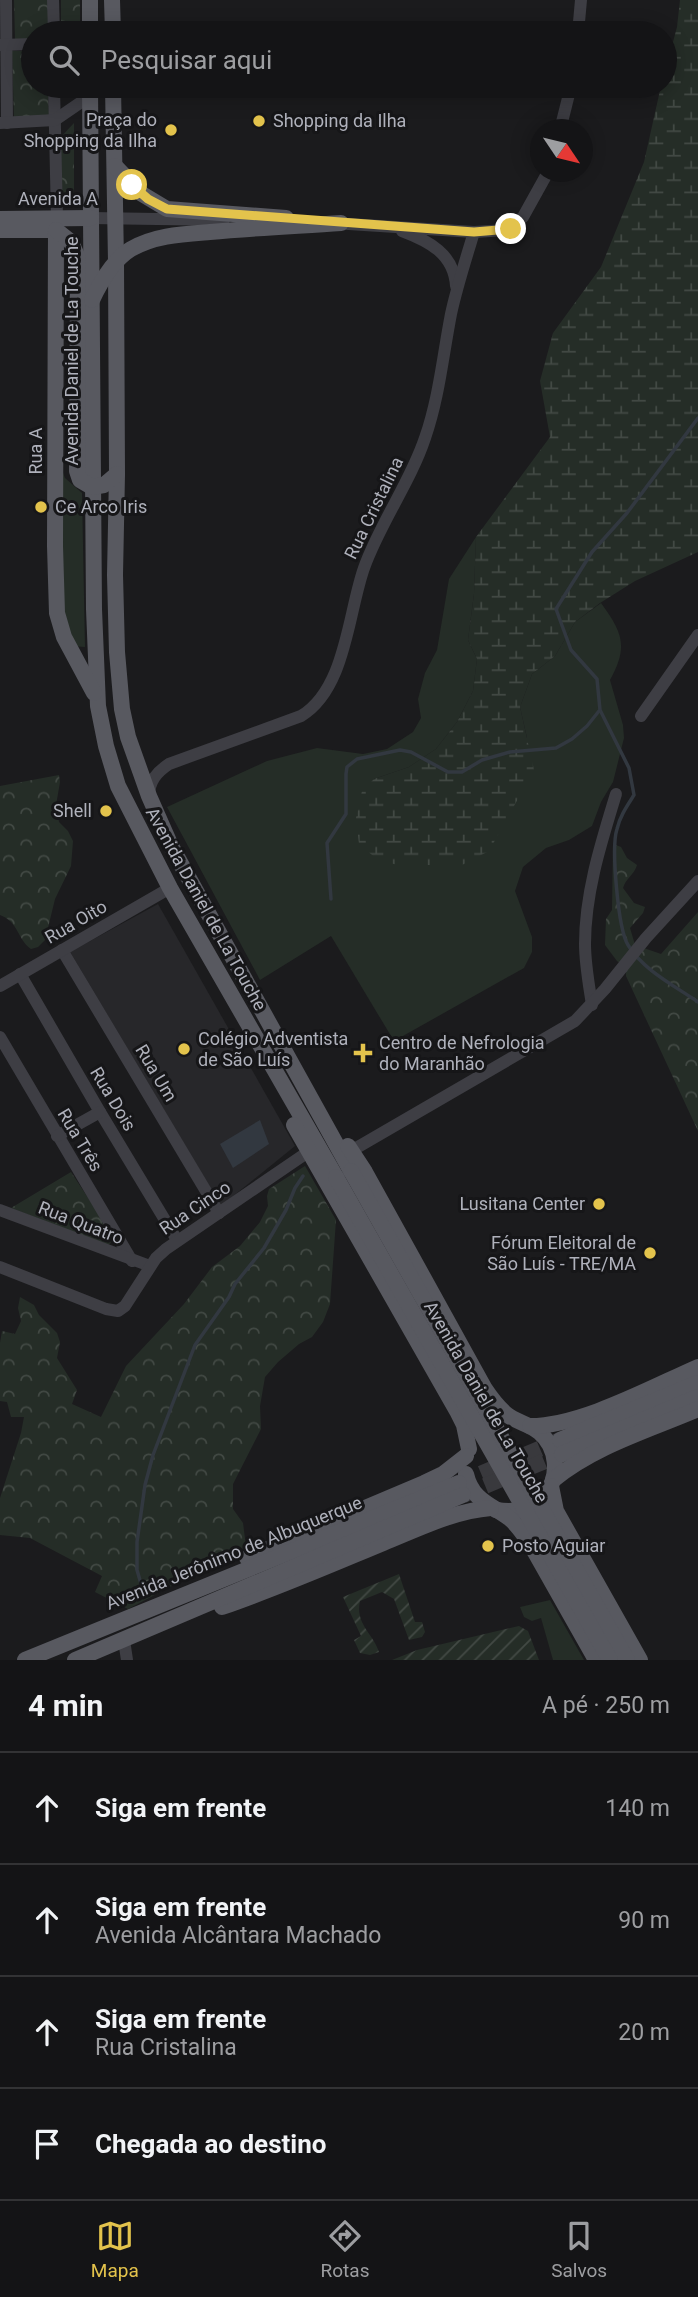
<!DOCTYPE html>
<html lang="pt">
<meta charset="utf-8">
<style>
:root{--surface:#141416;--page:#1d1d1f;--text:#f1f3f6;--muted:#9d9ea1;--line:#333335;--accent:#e3c34c}
body{margin:0;font-family:Roboto,sans-serif;background:var(--page);color:var(--text)}
.compass{position:absolute;left:530px;top:119px;width:63px;height:63px;border-radius:50%;background:var(--surface);box-shadow:0 4px 18px #0003;rotate:125deg}
.stop{position:absolute;width:21px;height:21px;margin:-16px;border:5px solid #e3c34c;border-radius:50%;background:#fff}
.stop.end{background:#e3c34c;border-color:#fff;box-shadow:0 2px 7px #0008}
.list{margin:0;padding:0;list-style:none}
h2{display:flex;justify-content:space-between;align-items:center;height:91px;margin:0;padding:0 28px;font-size:30px}
h2 small{font-size:23px;font-weight:400;color:var(--muted)}
.list li{display:grid;grid-template-columns:46px 1fr auto;gap:21px;align-items:center;box-sizing:border-box;height:112px;padding:0 28px;border-top:2px solid var(--line)}
.list b{display:block;font-size:26px;white-space:nowrap}
.list p{margin:0;font-size:23px;white-space:nowrap;color:var(--muted)}
.list em{font-size:23px;font-style:normal;color:var(--muted)}
.icon{flex:none;width:38px;height:38px;fill:none;stroke:currentColor;stroke-width:2;stroke-linecap:round;stroke-linejoin:round}
.map{position:relative;flex:none;width:698px;height:1660px;overflow:hidden}
.search{position:absolute;background:var(--surface);box-shadow:0 4px 18px #0003;left:21px;right:21px;top:21px;height:77px;display:flex;align-items:center;gap:18px;box-sizing:border-box;padding:0 24px;border-radius:38px;color:var(--muted);font-size:26px}
.sheet{height:539px;background:var(--surface)}
nav{display:flex;justify-content:space-around;align-items:center;box-sizing:border-box;height:98px;border-top:2px solid var(--line);background:var(--surface);font-size:19px;color:var(--muted)}
nav a{display:grid;justify-items:center;gap:4px}
nav .on{color:var(--accent)}
.map>svg:first-child{display:block}
.built{fill:#27272a}
.grass{fill:#252d27}
.forest{fill:url(#forest-crowns)}
.wetland{fill:url(#wetland-marsh)}
.garden{fill:url(#garden-furrows)}
.water{fill:#323840}
.lines{fill:none;stroke-linecap:round;stroke-linejoin:round}
.stream{stroke:#323840;stroke-width:3.5}
.major-tunnel{stroke:#39393d;stroke-width:16;stroke-dasharray:16 8;stroke-linecap:butt}
.minor{stroke:#3e3e44;stroke-width:12}
.major{stroke:#585960;stroke-width:16}
.major-bridge{stroke:#585960;stroke-width:16}
.route{stroke:#e3c34c;stroke-width:9}
.poi-dot{fill:#e3c34c;stroke:#161618;stroke-width:2.5}
.labels{text-anchor:middle;stroke-width:6;stroke-linejoin:round;paint-order:stroke}
.poi-label{font-size:18px;fill:#afb1bb;stroke:#161618;text-anchor:start}
.street-label{font-size:18px;fill:#afb1bb;stroke:#161618}
</style>
<div class="map">
<svg width="698" height="1660" viewBox="0 0 698 1660">
<defs>
<pattern id="forest-crowns" width="20" height="18" patternUnits="userSpaceOnUse" patternTransform="scale(1.75)"><rect width="20" height="18" fill="#252d27"/><path d="M2 6a3 3 0 1 1 6 0M12 15a3 3 0 1 1 6 0" fill="none" stroke="#424944"/></pattern>
<pattern id="wetland-marsh" width="20" height="14" patternUnits="userSpaceOnUse" patternTransform="scale(1.75)"><rect width="20" height="14" fill="#252d27"/><path d="M1 5h8M5 5V1M11 12h8M15 12V8" fill="none" stroke="#424944"/></pattern>
<pattern id="garden-furrows" width="10" height="10" patternUnits="userSpaceOnUse" patternTransform="scale(1.75)"><rect width="10" height="10" fill="#252d27"/><path d="M-1 1l2-2M0 10L10 0M9 11l2-2" fill="none" stroke="#424944"/></pattern>
</defs>
<rect width="100%" height="100%" fill="#1b1b1d"/>
<polygon class="built" points="158,904 295,1146 221,1206 70,952"/>
<g class="grass">
<polygon points="61,467 65,478 82,493 85,647 72,646 64,612"/>
<path d="M 476,537 L 474,594 L 468,640 L 477,659 L 473,691 L 457,722 L 436,749 L 409,767 L 374,779 L 398,865 L 424,864 L 527,738 L 520,707 L 532,674 L 555,656 L 575,622 L 601,603 C 622,632 629,646 610,680 L 623,725 L 624,738 L 613,782 L 601,802 L 592,826 L 569,840 L 546,848 L 523,867 L 515,891 L 532,937 L 532,952 L 524,968 L 394,1041 L 331,936 L 260,980 L 167,807 L 267,761 L 317,748 L 363,754 L 387,749 L 413,732 L 421,718 L 418,699 L 425,673 L 437,650 L 449,579 Z"/>
<polygon points="550,1600 584,1660 553,1660 541,1618 532,1621 524,1617 520,1607"/>
</g>
<g class="forest">
<polygon points="14,0 49,0 50,33 33,33 33,40 15,40"/>
<rect x="61" y="0" width="19" height="33"/>
<polygon points="12,51 33,51 33,86 48,86 49,117 14,118"/>
<polygon points="74,123 74,207 60,207 60,138"/>
<path d="M 59,775 L 60,782 L 56,805 L 57,812 L 59,822 L 68,831 L 73,841 L 71,866 L 55,899 L 45,940 L 38,947 L 31,949 C 17,939 19,922 0,915 L 0,786 Z"/>
<path d="M 613,844 L 621,847 L 627,858 L 637,865 C 634,875 626,878 623,888 L 634,903 L 645,907 L 643,913 L 630,928 L 635,945 L 661,954 L 698,912 L 698,1131 L 626,976 L 626,968 L 617,961 L 605,945 L 606,919 L 612,910 Z"/>
<polygon points="305,1166 336,1220 330,1304 323,1322 312,1337 299,1344 278,1362 265,1377 260,1406 261,1429 233,1484 233,1509 243,1523 246,1547 128,1609 95,1592 102,1576 30,1538 0,1535 0,1498 21,1433 24,1417 11,1417 7,1402 0,1401 0,1343 2,1331 15,1334 21,1321 18,1308 20,1297 34,1305 39,1315 57,1333 60,1342 57,1358 77,1390 72,1404 101,1417 126,1366 184,1304 212,1267 240,1246 260,1222 268,1206 267,1196 269,1189"/>
<polygon points="71,1172 115,1239 108,1245 11,1208"/>
</g>
<polygon class="wetland" points="680,0 698,0 698,552 635,581 600,603 575,622 555,656 532,674 520,707 534,770 489,851 462,865 398,865 378,860 359,844 356,818 362,791 374,779 409,767 436,749 457,722 473,691 477,659 468,640 474,594 476,537 550,437 540,381 553,333 601,267 644,162 661,86 665,86 665,72 677,27"/>
<g class="garden">
<path d="M 399,1574 L 415,1622 L 422,1622 L 425,1632 L 422,1637 L 409,1640 L 394,1599 L 382,1592 L 360,1601 C 355,1624 372,1632 379,1652 L 370,1655 L 360,1653 L 354,1640 L 361,1636 L 343,1597 Z"/>
<polygon points="519,1626 528,1631 539,1660 392,1660 417,1650"/>
</g>
<polygon class="water" points="260,1120 269,1144 233,1168 220,1144"/>
<g class="lines">
<g class="stream">
<path d="M 698,418 L 627,513 L 592,552 L 556,609 L 571,650 L 597,679 L 600,710 L 629,768 L 634,795 C 627,806 620,816 617,829 C 611,847 618,929 628,945 C 643,970 675,986 698,1002"/>
<polyline points="331,899 327,843 346,814 346,774 347,767 357,759 400,750 411,752 448,772 462,772 482,760 510,752 556,748 572,739 587,726 599,711"/>
<polyline points="144,1594 137,1570 137,1542 145,1485 153,1455 195,1345 229,1297 235,1284 264,1248 286,1210 295,1188 303,1176"/>
</g>
<g class="major-tunnel">
<polyline points="459,1483 560,1440"/>
<polyline points="463,1495 562,1454"/>
</g>
<g class="minor">
<polyline points="6,0 7,123"/>
<polyline points="53,0 54,33"/>
<polyline points="578,33 581,0"/>
<polyline points="0,45 33,44"/>
<polyline points="54,86 57,218"/>
<polyline points="0,123 55,120 90,96"/>
<polyline points="560,130 571,86"/>
<polyline points="91,218 224,220"/>
<polyline points="333,223 474,232 507,230 523,217 548,172"/>
<path d="M 402,231 C 429,241 454,254 456,286"/>
<polyline points="641,716 698,635"/>
<path d="M 149,796 C 149,781 157,772 169,764 L 301,716 C 346,689 348,613 364,568 C 380,523 410,483 425,438 C 439,398 443,355 451,314 C 457,286 466,259 474,232"/>
<polyline points="62,950 219,1213"/>
<polyline points="20,974 100,1112 177,1240"/>
<polyline points="0,986 170,888"/>
<path d="M 592,1005 C 589,985 585,964 585,944 C 585,893 601,843 616,794"/>
<polyline points="0,1037 132,1261"/>
<polyline points="57,1136 100,1112"/>
<polyline points="351,1151 575,1021 605,989 646,938 698,881"/>
<polyline points="0,1210 150,1266"/>
<polyline points="0,1267 106,1309 118,1311 125,1306 156,1258 166,1249 308,1152"/>
<polyline points="124,1640 127,1660"/>
</g>
<g class="major">
<polyline points="90,0 90,33"/>
<polyline points="112,0 113,33"/>
<polyline points="90,86 94,609 98,706 106,746 118,786 170,888 336,1177"/>
<polyline points="113,86 116,262 117,474 115,575 117,652 122,709 128,737 149,796 171,846 351,1171"/>
<polyline points="115,166 142,194 167,209 286,218"/>
<polyline points="0,219 91,218"/>
<polyline points="0,230 56,230"/>
<polyline points="56,230 55,546 57,613 64,637 94,693"/>
<polyline points="56,230 71,242 78,258 77,471 80,480 92,487 104,485 117,474"/>
<path d="M 92,300 C 101,281 113,260 131,249 C 155,235 183,234 210,232 C 254,228 297,226 341,223"/>
<polyline points="294,1125 457,1411 464,1425 469,1449"/>
<path d="M 348,1146 L 365,1172 L 485,1389 C 491,1398 498,1407 506,1414 C 516,1422 529,1424 539,1432 C 558,1448 560,1476 545,1495 C 532,1511 514,1513 496,1510"/>
<path d="M 530,1426 C 581,1426 650,1388 698,1367"/>
<polyline points="560,1440 698,1383"/>
<polyline points="562,1454 698,1397"/>
<path d="M 466,1474 C 472,1500 490,1504 509,1518 C 518,1525 524,1535 531,1545 L 596,1660"/>
<path d="M 553,1480 C 594,1446 649,1430 698,1409"/>
<polyline points="551,1486 556,1511 640,1660"/>
<polyline points="247,1558 424,1483 443,1474 466,1456"/>
<path d="M 222,1607 C 277,1588 330,1565 383,1543 C 418,1529 453,1511 491,1508"/>
<polyline points="25,1660 459,1483"/>
<polyline points="75,1660 463,1495"/>
</g>
<g class="major-bridge">
<polyline points="351,1171 627,1660"/>
<polyline points="336,1177 610,1660"/>
</g>
</g>
<g class="lines">
<polyline class="route" points="132,185 148,199 167,209 474,232 511,229"/>
</g>
<g class="poi-dot">
<circle cx="259" cy="121" r="7"/>
<circle cx="171" cy="130" r="7"/>
<circle cx="41" cy="507" r="7"/>
<circle cx="106" cy="811" r="7"/>
<circle cx="184" cy="1049" r="7"/>
<path d="M359.5 1042.5h7v7h7v7h-7v7h-7v-7h-7v-7h7z"/>
<circle cx="599" cy="1204" r="7"/>
<circle cx="650" cy="1253" r="7"/>
<circle cx="488" cy="1546" r="7"/>
</g>
<g class="labels">
<g class="poi-label">
<text x="157" y="126" text-anchor="end">Praça do<tspan x="157" dy="21">Shopping da Ilha</tspan></text>
<text x="273" y="127">Shopping da Ilha</text>
<text x="55" y="513">Ce Arco Iris</text>
<text x="92" y="817" text-anchor="end">Shell</text>
<text x="198" y="1045">Colégio Adventista<tspan x="198" dy="21">de São Luís</tspan></text>
<text x="379" y="1049">Centro de Nefrologia<tspan x="379" dy="21">do Maranhão</tspan></text>
<text x="585" y="1210" text-anchor="end">Lusitana Center</text>
<text x="636" y="1249" text-anchor="end">Fórum Eleitoral de<tspan x="636" dy="21">São Luís - TRE/MA</tspan></text>
<text x="502" y="1552">Posto Aguiar</text>
</g>
<g class="street-label">
<text x="58" y="205">Avenida A</text>
<text transform="translate(72 351) rotate(-90)" y="6">Avenida Daniel de La Touche</text>
<text transform="translate(36 451) rotate(-90)" y="6">Rua A</text>
<text transform="translate(374 508) rotate(-64)" y="6">Rua Cristalina</text>
<text transform="translate(206 909) rotate(61)" y="6">Avenida Daniel de La Touche</text>
<text transform="translate(76 922) rotate(-30)" y="6">Rua Oito</text>
<text transform="translate(156 1073) rotate(59)" y="6">Rua Um</text>
<text transform="translate(113 1099) rotate(59)" y="6">Rua Dois</text>
<text transform="translate(80 1140) rotate(59)" y="6">Rua Três</text>
<text transform="translate(195 1208) rotate(-34)" y="6">Rua Cinco</text>
<text transform="translate(81 1223) rotate(21)" y="6">Rua Quatro</text>
<text transform="translate(486 1402) rotate(60)" y="6">Avenida Daniel de La Touche</text>
<text transform="translate(234 1553) rotate(-22)" y="6">Avenida Jerônimo de Albuquerque</text>
</g>
</g>
</svg>
<svg class="compass" viewBox="-18 -18 36 36"><path d="M0-13l5 13h-10z" fill="#e53935"/><path d="M0 13l5-13h-10z" fill="#9d9ea1"/></svg>
<div class="stop" style="left:132px;top:185px"></div>
<div class="stop end" style="left:511px;top:229px"></div>
<div class="search"><svg class="icon" aria-label="search" viewBox="0 0 24 24"><circle cx="10" cy="10" r="6"/><path d="M15 15l6 6"/></svg>Pesquisar aqui</div>
</div>
<section class="sheet">
<h2>4 min<small>A pé · 250 m</small></h2>
<ul class="list">
<li><svg class="icon" aria-label="ahead" viewBox="0 0 24 24"><path d="M12 20V5M6 11l6-6 6 6"/></svg><div><b>Siga em frente</b></div><em>140 m</em></li>
<li><svg class="icon" aria-label="ahead" viewBox="0 0 24 24"><path d="M12 20V5M6 11l6-6 6 6"/></svg><div><b>Siga em frente</b><p>Avenida Alcântara Machado</p></div><em>90 m</em></li>
<li><svg class="icon" aria-label="ahead" viewBox="0 0 24 24"><path d="M12 20V5M6 11l6-6 6 6"/></svg><div><b>Siga em frente</b><p>Rua Cristalina</p></div><em>20 m</em></li>
<li><svg class="icon" aria-label="arrive" viewBox="0 0 24 24"><path d="M6 21V4h12l-3 4 3 4H6"/></svg><div><b>Chegada ao destino</b></div></li>
</ul>
</section>
<nav>
<a class="on"><svg class="icon" aria-label="map" viewBox="0 0 24 24"><path d="M3 6l6-2 6 2 6-2v14l-6 2-6-2-6 2zM9 4v14M15 6v14"/></svg>Mapa</a>
<a><svg class="icon" aria-label="directions" viewBox="0 0 24 24"><path d="M12 3l9 9-9 9-9-9zM9 14v-3h6M13 9l2 2-2 2"/></svg>Rotas</a>
<a><svg class="icon" aria-label="saved" viewBox="0 0 24 24"><path d="M7 4h10v16l-5-4-5 4z"/></svg>Salvos</a>
</nav>
